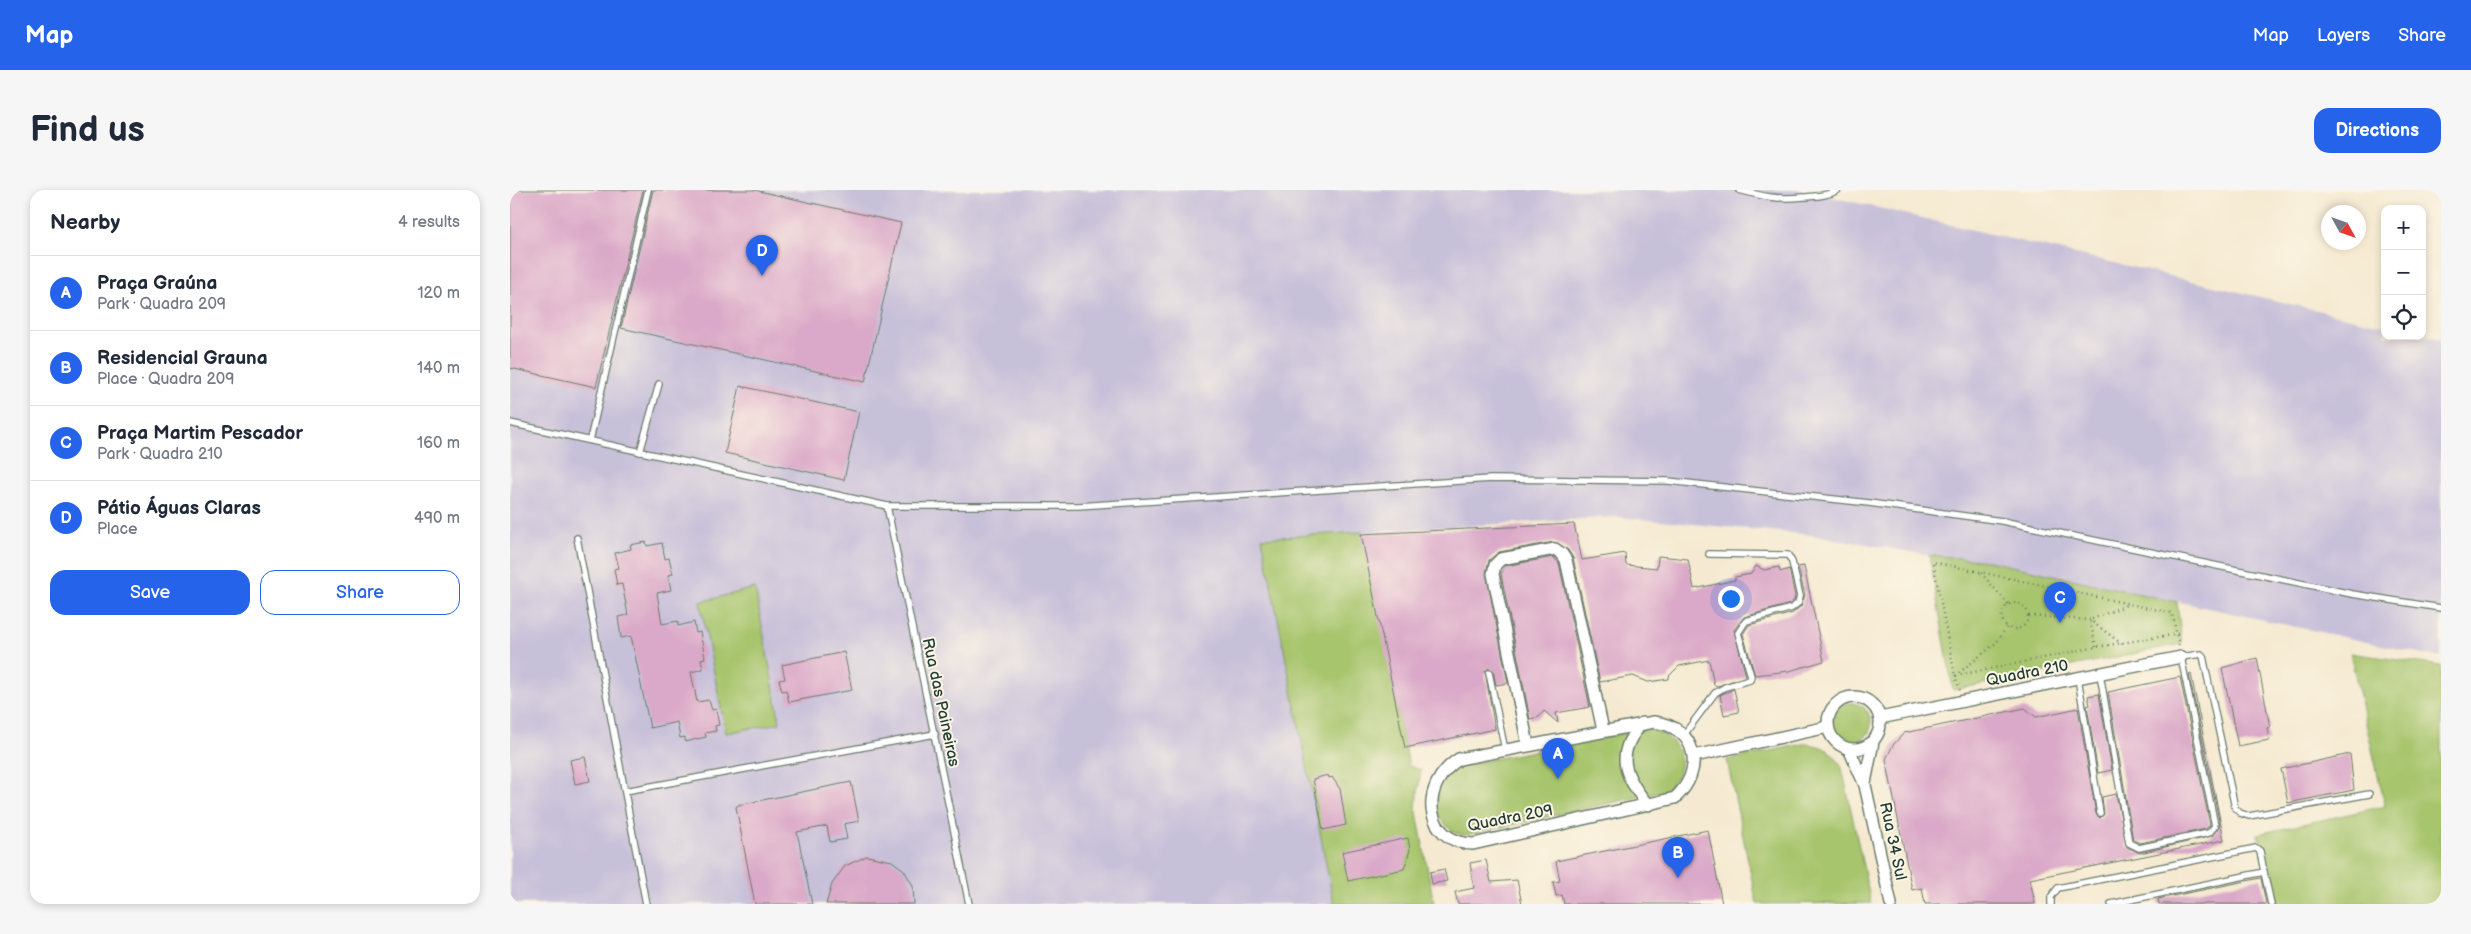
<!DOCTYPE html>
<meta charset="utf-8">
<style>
:root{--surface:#fff;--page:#f6f6f7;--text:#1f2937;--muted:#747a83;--line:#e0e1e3;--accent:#2563eb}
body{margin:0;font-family:"Balsamiq Sans",sans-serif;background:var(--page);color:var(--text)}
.controls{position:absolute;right:15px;top:15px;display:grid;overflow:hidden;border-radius:10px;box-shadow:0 2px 8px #0003}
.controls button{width:45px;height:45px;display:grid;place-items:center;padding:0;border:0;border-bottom:1px solid var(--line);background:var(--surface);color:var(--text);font:25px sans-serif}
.compass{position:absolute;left:1811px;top:15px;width:45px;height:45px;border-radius:50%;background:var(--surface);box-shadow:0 2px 8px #0003;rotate:130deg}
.you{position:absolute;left:1220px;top:408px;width:18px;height:18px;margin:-12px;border:4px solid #fff;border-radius:50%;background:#1a73e8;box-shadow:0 0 0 8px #1a73e833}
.badge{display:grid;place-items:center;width:32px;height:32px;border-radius:50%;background:var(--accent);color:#fff;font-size:16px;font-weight:700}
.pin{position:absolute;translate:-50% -41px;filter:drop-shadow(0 1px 2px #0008)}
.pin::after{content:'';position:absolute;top:26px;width:18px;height:15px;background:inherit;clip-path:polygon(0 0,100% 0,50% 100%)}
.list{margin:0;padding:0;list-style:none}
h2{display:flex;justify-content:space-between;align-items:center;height:65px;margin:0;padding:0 20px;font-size:21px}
h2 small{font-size:16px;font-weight:400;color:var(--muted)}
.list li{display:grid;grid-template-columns:32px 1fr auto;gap:15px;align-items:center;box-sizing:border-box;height:75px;padding:0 20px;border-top:1px solid var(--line)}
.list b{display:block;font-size:19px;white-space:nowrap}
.list p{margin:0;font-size:16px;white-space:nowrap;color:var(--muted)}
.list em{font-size:16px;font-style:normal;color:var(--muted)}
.actions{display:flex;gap:10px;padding:15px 20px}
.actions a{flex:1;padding:11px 0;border:1px solid var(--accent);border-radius:15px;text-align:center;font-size:18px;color:var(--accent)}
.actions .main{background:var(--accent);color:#fff}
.icon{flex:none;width:28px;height:28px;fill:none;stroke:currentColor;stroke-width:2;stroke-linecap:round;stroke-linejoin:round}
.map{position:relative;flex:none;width:1931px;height:714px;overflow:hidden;border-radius:15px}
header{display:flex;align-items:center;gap:30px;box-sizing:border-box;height:70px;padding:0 25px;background:var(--accent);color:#fff}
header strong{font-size:24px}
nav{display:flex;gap:28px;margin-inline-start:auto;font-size:18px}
.intro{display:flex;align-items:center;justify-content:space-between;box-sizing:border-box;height:120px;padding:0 30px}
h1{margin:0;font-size:35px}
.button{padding:12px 22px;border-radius:15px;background:var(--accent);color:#fff;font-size:18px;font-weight:700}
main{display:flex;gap:30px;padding:0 30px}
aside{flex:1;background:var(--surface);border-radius:15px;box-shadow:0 2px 8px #0003}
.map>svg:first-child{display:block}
.industrial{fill:#c7c0d9}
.green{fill:#a7c56d;stroke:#638150}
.building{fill:#daa8c8}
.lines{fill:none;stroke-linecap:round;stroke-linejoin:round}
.lane-casing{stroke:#6a7a6b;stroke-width:8}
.street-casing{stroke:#6a7a6b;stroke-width:14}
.path{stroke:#6a7a6b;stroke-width:2.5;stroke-dasharray:1 4;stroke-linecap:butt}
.lane{stroke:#fff;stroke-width:5.5}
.street{stroke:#fff;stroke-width:11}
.labels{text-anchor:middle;stroke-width:4;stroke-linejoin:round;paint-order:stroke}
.street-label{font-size:16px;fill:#1f3d34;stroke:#fcf5e5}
</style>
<header>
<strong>Map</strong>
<nav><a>Map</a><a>Layers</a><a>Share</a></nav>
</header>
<div class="intro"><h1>Find us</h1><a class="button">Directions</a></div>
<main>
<aside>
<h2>Nearby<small>4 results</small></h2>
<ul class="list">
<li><span class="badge">A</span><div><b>Praça Graúna</b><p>Park · Quadra 209</p></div><em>120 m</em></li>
<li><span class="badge">B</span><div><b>Residencial Grauna</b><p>Place · Quadra 209</p></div><em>140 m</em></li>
<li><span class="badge">C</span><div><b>Praça Martim Pescador</b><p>Park · Quadra 210</p></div><em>160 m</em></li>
<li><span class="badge">D</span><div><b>Pátio Águas Claras</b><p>Place</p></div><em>490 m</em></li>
</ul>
<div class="actions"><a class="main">Save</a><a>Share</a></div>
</aside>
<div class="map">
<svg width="1931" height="714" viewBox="0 0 1931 714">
<rect width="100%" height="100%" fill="#fcf5e5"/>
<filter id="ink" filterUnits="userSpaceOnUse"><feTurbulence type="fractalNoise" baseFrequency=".02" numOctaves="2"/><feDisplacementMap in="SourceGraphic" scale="10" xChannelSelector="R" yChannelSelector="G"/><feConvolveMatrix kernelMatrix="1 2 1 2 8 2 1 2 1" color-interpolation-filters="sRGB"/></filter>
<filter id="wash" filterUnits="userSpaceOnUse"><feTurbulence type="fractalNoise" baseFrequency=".0096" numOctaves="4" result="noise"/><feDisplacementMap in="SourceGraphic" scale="20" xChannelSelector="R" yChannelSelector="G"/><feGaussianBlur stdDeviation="1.12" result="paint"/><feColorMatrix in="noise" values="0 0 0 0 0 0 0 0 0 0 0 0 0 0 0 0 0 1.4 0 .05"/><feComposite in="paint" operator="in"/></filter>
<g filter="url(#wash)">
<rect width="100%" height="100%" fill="#f5ead1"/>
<polygon class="industrial" points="0,0 1292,0 1875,136 1875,146 1912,145 1931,149 1931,468 1478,371 1419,365 1303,345 1107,327 752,348 824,714 0,714"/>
<g class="green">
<polygon points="852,342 899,576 911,580 906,617 924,714 824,714 752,348"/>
<polygon points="1419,365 1478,371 1667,412 1672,454 1443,500"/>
<polygon points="245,398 270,533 216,543 190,412"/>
<polygon points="1840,463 1931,476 1931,711 1916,714 1763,714 1748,644 1875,616"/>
<circle cx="1341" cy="533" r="20"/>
<path d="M 1136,539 C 1171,544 1183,577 1155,601 L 955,645 L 945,643 L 937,636 L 930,628 L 926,618 L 928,593 L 943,577 Z"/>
<path d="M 1294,554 C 1314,555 1323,561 1332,578 L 1361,713 L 1247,714 L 1217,570 Z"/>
</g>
<g id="blocks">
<g class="building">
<polygon points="0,0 133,0 86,197 0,178"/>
<polygon points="143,0 244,0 391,33 355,192 111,138"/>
<polygon points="230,196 349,222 334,290 215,263"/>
<polygon points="1064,334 1072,370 1115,363 1116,375 1147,378 1148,366 1178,369 1184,399 1225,390 1225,387 1241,384 1246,376 1254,380 1269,377 1270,382 1279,379 1285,406 1284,410 1280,414 1234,427 1224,440 1236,486 1208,496 1204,495 1199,470 1169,476 1159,486 1159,489 1138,492 1123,486 1090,492 1063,368 1058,360 1044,352 989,362 979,370 976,383 998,493 986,495 983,480 979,478 975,481 985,539 895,558 851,344"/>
<polygon points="136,352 137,356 152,353 155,369 159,368 163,384 158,385 161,400 147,403 152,434 168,431 168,436 184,432 186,443 190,442 195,468 191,469 193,479 181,482 187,512 199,510 202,520 206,519 209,535 205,536 206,541 195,543 196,547 175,552 175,547 170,548 167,532 140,538 121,446 111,448 108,427 118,425 112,394 107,395 104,379 109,378 105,363 121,359 120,355"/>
<polygon points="1043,367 1049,373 1080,517 1046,523 1048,533 1034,521 1029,527 1020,529 991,384 995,376"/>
<polygon points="1294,376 1314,471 1279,481 1245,485 1233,444 1239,435 1283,423 1291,416 1295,405 1288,377"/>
<polygon points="334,462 342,500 279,512 276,500 272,501 269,490 275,489 272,475"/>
<polygon points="1747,468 1760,537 1757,538 1759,550 1728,556 1712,478"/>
<polygon points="1681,484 1714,650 1520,689 1525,714 1415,714 1412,698 1402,700 1376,569 1383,555 1394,543 1515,518 1526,527 1568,518 1586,624 1590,628 1594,624 1592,607 1606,604 1617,657 1630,663 1702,646 1710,635 1679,485"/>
<polygon points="1670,487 1700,635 1696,639 1630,653 1623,650 1598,502"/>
<polygon points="1224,499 1229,522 1214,525 1210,505"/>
<polygon points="1589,504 1602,580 1588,583 1577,516 1580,515 1578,506"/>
<polygon points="1840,564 1844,600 1778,613 1771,579"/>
<polygon points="75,567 80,591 65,594 60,570"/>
<polygon points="818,585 819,588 822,587 830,599 836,635 813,640 803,589"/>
<polygon points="341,592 349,631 334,634 337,649 320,652 317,636 287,642 302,714 245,714 226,617 228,615"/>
<polygon points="1198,640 1212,714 1054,714 1052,705 1046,706 1043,692 1050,691 1046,671"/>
<polygon points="898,648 900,660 894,679 838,691 832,662"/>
<polygon points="357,666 382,671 394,680 403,696 404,714 316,714 322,694 335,676"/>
<polygon points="976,670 981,692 1007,690 1012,714 948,714 945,702 964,698 960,673"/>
<polygon points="934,679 937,691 922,694 920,682"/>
<polygon points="1751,688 1756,714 1649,714 1648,709"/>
</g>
</g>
</g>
<g filter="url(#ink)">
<use href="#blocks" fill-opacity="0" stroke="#6a7a6b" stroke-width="1"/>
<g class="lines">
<defs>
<g id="lane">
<path d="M 1229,0 C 1255,7 1268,10 1294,7 C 1307,6 1317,6 1328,0"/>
<polyline points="0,233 377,316 568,316 981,289 1158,291 1359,313 1492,331 1842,404 1931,418"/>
<polyline points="80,250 138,0"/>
<polyline points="130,262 149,194"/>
<polyline points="377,316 459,714"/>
<polyline points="67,348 136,714"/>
<polyline points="979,483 995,560"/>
<polyline points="1590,484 1619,653 1629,658 1699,643 1705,636 1671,467 1691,464 1693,466 1725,618 1730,623 1739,626 1859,604"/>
<polyline points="1568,488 1590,623"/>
<polyline points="1173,546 1205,503 1215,497 1240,490 1241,486 1228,443 1236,431 1282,418 1288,413 1290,406 1282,372 1278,365 1199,364"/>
<polyline points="115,601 425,544"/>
<polyline points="1754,682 1761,714"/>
<polyline points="1541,714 1541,707 1548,698 1746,658 1750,661 1754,682 1601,714"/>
</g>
<g id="street">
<circle cx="1344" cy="533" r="26"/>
<polyline points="1370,528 1671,467"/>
<path d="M 1144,532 C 1188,537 1195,581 1165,608 L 963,654 C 914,652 908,595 949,569 Z"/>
<path d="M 1132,533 C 1104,564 1114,586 1138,615"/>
<polyline points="1018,555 983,384 985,375 991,369 1045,359 1052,364 1056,370 1093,540"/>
<polyline points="1339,559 1355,595 1381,714"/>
<polyline points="1184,566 1318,537"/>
<polyline points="1355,593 1363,552"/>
</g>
</defs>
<use href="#lane" class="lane-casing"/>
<use href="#street" class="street-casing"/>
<g class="path">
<polyline points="1471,383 1498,414"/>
<circle cx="1505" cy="426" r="13"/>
<polyline points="1519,426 1580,430 1612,454"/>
<polyline points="1668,444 1586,457 1445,486 1423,372 1662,423 1669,456"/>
<polyline points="1586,457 1580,430 1619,414"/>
<polyline points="1450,500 1445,486 1486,453 1497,437"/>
</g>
<use href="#lane" class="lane"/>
<use href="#street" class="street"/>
</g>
</g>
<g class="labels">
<g class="street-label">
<text transform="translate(1517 482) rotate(-11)" y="6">Quadra 210</text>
<text transform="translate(432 512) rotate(78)" y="6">Rua das Paineiras</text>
<text transform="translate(1000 627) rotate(-11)" y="6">Quadra 209</text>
<text transform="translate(1384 651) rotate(78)" y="6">Rua 34 Sul</text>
</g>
</g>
</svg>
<div class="controls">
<button>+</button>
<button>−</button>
<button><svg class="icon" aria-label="locate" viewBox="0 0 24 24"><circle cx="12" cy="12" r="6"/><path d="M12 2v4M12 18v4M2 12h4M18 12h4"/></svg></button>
</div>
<svg class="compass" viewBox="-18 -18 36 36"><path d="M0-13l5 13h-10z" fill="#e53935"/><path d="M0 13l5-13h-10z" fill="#747a83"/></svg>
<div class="you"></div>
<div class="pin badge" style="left:1048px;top:589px">A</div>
<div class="pin badge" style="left:1168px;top:688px">B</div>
<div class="pin badge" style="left:1550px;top:433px">C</div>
<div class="pin badge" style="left:252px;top:86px">D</div>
</div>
</main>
